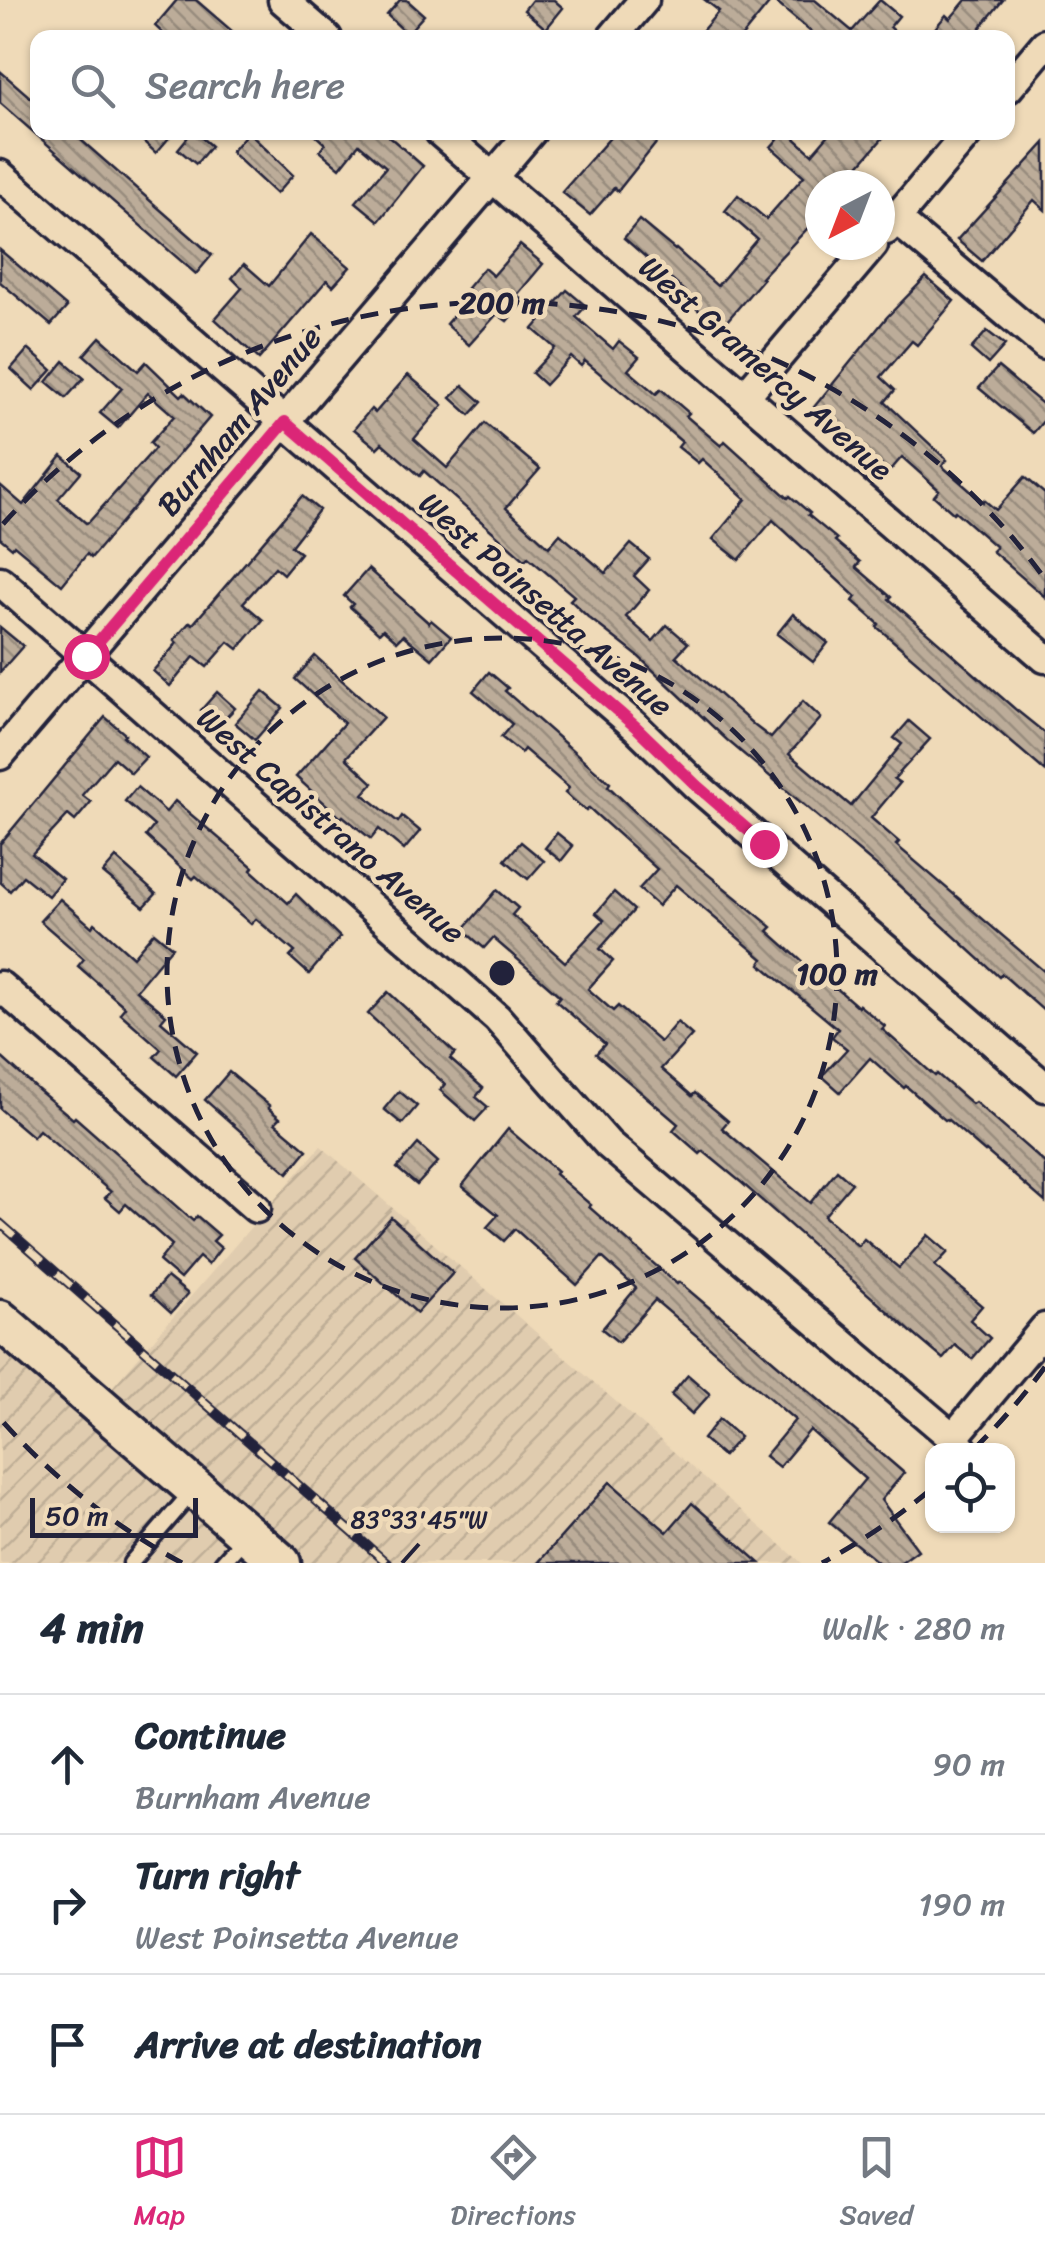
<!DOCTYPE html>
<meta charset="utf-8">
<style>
:root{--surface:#fff;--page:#f2f2f3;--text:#1f2937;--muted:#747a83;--line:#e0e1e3;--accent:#db2777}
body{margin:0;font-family:Sriracha,sans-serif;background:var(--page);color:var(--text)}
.controls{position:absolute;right:30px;bottom:30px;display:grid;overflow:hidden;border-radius:20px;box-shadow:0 2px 8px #0004}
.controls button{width:90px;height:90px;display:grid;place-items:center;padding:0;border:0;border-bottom:2px solid var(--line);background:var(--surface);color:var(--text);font:50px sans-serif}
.compass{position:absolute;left:805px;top:170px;width:90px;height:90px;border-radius:50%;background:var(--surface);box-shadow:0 2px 8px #0004;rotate:222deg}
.scale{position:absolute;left:30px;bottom:25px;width:168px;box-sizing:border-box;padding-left:10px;border:5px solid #22223b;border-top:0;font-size:28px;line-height:35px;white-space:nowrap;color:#22223b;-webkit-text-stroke:8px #efdab8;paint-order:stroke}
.stop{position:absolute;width:30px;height:30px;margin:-22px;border:8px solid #db2777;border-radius:50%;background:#fff}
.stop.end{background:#db2777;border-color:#fff;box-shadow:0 2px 10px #0008}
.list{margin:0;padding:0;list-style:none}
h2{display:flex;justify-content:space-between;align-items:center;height:130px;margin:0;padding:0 40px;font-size:42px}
h2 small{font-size:32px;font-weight:400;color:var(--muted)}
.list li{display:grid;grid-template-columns:65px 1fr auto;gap:30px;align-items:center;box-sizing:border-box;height:140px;padding:0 40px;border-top:2px solid var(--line)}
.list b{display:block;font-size:38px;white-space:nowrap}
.list p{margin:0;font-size:32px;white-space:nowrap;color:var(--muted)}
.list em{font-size:32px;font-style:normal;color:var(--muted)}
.icon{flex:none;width:55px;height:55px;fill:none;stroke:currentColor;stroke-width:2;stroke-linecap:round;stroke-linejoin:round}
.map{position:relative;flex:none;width:1045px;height:1563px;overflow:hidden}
.search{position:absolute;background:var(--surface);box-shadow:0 2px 8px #0004;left:30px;right:30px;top:30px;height:110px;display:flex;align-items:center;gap:25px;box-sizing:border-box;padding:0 35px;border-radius:20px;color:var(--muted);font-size:38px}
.sheet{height:550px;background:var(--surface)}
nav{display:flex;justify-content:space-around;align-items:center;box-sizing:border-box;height:140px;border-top:2px solid var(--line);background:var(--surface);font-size:28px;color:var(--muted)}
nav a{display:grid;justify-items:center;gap:5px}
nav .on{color:var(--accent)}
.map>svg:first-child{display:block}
.industrial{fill:url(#industrial-furrows)}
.building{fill:url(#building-back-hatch);stroke:#22223b;stroke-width:2.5}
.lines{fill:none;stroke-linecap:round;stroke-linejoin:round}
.service-casing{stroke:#22223b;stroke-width:21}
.minor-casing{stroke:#22223b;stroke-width:35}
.secondary-casing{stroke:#22223b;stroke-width:45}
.service{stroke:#efdab8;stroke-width:14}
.minor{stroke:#efdab8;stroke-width:28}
.secondary{stroke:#efdab8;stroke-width:38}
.rail-casing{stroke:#22223b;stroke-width:10}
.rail{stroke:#efdab8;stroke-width:6;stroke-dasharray:19;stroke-linecap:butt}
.route{stroke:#db2777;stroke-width:12}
.ticks{fill:none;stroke:#22223b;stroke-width:4}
.ring{fill:none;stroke:#22223b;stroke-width:5;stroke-dasharray:18 12}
.labels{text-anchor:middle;stroke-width:9;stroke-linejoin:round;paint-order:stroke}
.street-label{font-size:32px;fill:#22223b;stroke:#efdab8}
.ticks-label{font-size:25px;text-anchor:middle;fill:#22223b;stroke:#efdab8;stroke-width:9;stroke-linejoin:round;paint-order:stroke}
.centre{fill:#22223b;stroke:#efdab8;stroke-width:5}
.ring-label{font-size:30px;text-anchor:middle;font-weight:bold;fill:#22223b;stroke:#efdab8;stroke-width:9;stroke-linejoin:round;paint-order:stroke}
</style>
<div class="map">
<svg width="1045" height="1563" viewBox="0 0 1045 1563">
<defs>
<pattern id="industrial-furrows" width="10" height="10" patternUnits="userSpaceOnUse" patternTransform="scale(2.5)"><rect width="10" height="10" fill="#e0ccaf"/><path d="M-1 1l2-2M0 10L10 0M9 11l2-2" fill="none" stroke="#c0af97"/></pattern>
<pattern id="building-back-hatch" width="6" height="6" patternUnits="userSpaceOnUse" patternTransform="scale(2.5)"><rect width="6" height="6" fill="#bcac99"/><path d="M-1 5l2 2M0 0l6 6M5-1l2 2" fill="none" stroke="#988c7e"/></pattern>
</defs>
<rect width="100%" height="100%" fill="#efdab8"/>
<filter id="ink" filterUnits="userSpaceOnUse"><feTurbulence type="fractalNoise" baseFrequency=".01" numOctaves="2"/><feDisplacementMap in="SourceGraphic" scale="20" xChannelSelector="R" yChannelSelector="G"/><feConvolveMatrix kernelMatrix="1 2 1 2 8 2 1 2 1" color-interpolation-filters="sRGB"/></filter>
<g filter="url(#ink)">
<polygon class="industrial" points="321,1146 802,1563 0,1563 0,1320 97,1405"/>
<g class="building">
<polygon points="177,0 196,0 240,38 168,38 155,26"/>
<polygon points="400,0 407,0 424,15 407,34 387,15"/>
<polygon points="532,0 554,0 563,8 546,29 524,10"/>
<polygon points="705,0 772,0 741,38 696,38 719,11"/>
<polygon points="773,0 815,0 852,31 880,0 899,16 890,27 902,38 818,38"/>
<polygon points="966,0 1003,0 972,38 927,38 946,15 950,19"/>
<polygon points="0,71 38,104 38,132 72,132 212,255 196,274 0,103"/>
<polygon points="133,132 174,132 156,153"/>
<polygon points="192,132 195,132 211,146 196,164 178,149"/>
<polygon points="248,132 293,175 276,194 231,152"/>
<polygon points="312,132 384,132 423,166 379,221 356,202 386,167 359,144 340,168 320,151 325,144"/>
<polygon points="615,132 665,132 618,191 614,188 590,215 562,192"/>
<polygon points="784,132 788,132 812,154 831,132 888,132 842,185 820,185 820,215 761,278 763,279 720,329 697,309 700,305 624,238 639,220 675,250 676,249 717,286 757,239 725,211 738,195 766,219 804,176 771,147"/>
<polygon points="1045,143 1045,210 1034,200 982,261 957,240"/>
<polygon points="311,234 350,267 333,286 327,280 259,359 215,319 242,288 232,278 244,264 269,286"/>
<polygon points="520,245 543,264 517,295 524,301 507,321 497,314 469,345 446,324 473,293 467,288 484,268 493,276"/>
<polygon points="0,250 67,307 51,325 0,282"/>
<polygon points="926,277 954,301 917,345 912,341 881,377 895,390 885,402 947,460 942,466 983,502 984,500 996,510 1025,477 1045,494 1045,597 992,551 996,547 955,511 953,513 934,496 939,490 902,457 889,472 814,407 887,317"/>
<polygon points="567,290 586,306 576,317 613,349 619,341 639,357 628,370 656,394 661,389 689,413 686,416 721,446 725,441 788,498 790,496 810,513 808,515 837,539 835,541 860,562 856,567 891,597 889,599 1015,709 1045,733 1045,771 877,627 879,624 853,601 856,597 773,520 739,560 713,539 746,499 702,459 698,463 678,447 682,442 585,361 581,366 571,357 545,385 532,373 555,348 533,329"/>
<polygon points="987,331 1005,345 988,364 971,349"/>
<polygon points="100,337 138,371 146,362 181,396 184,393 210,417 91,558 87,554 62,585 14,545 12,548 0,538 0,485 23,505 62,456 81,472 58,499 86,523 89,522 155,448 150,443 174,416 148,393 118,428 100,413 122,388 84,355"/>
<polygon points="28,349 52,370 34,390 11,369"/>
<polygon points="64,361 84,378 66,398 47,382"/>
<polygon points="998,367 1045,406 1045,419 1033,433 979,388"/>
<polygon points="408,375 443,405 414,439 447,468 485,423 540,469 506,508 549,547 560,534 606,573 631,544 649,559 634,576 649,590 626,617 653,641 667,625 688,643 676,656 755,726 771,738 803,701 821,718 789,754 851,806 902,744 894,738 909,721 930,739 894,779 900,783 871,818 899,842 896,845 1045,972 1045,1012 1002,974 999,977 894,881 727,740 639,657 588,617 570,600 574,596 528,557 525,560 424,471 420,476 382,443 377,448 354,429 371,409 375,413"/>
<polygon points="463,385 482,402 470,415 451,398"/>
<polygon points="302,496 319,510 291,546 300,553 283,574 275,567 243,603 263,620 238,649 229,642 207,667 194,657 170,686 153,671 177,643 174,640 190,622 193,624"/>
<polygon points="368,569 429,623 431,620 451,637 432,659 403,635 397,641 383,629 379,633 350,607 353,604 344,596"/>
<polygon points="793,614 828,643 813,662 777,634"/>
<polygon points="0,627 23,646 0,672"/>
<polygon points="315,656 383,717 346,758 373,783 363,794 398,822 402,816 420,831 404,850 379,829 371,839 343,816 341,818 296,777 344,723 295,679"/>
<polygon points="489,672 508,688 505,691 610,783 608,786 654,830 772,927 768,931 816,974 818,972 858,1007 859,1005 885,1026 882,1029 935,1076 937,1074 972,1104 975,1102 1045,1163 1045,1202 986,1151 985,1152 947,1119 945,1120 906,1086 904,1088 870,1058 840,1092 822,1076 847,1049 832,1037 838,1029 760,964 763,959 676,885 658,906 639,889 657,869 589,808 586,811 565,793 569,788 524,749 521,753 501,737 512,724 473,691"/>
<polygon points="263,691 283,708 255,740 235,723"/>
<polygon points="217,692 235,708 219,725 201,710"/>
<polygon points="105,717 125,734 123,736 146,757 131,773 114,758 82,795 91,802 75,821 68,815 32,854 62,879 48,896 23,876 10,891 0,882 0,844"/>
<polygon points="137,787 166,812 175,801 253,867 251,870 288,903 296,894 340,937 309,974 290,957 295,952 256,919 251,924 196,876 193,879 146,836 154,826 125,801"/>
<polygon points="557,833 573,846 561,861 545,848"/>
<polygon points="521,842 544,861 528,879 505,860"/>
<polygon points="116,858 156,894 144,907 103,873"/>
<polygon points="497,890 518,908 512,915 565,962 604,920 596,913 614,892 634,910 600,949 613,961 588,989 613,1011 618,1006 660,1042 677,1022 692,1035 661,1069 692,1096 695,1093 728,1121 722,1128 810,1203 837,1170 852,1183 824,1216 858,1246 864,1239 899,1268 928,1235 948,1252 935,1266 982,1306 970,1320 990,1338 972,1359 955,1345 943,1359 910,1331 742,1183 703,1151 700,1154 673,1130 678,1124 596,1054 605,1044 556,1001 560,996 493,938 484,948 463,930"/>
<polygon points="60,899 92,927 95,923 133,957 154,932 172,947 136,990 166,1015 161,1021 197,1052 176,1076 154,1057 161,1049 120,1013 125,1007 78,966 84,959 40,921"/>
<polygon points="388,992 455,1053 450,1059 483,1088 476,1097 488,1107 475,1121 440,1090 445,1084 368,1014"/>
<polygon points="0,1056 37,1089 73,1119 75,1117 193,1221 197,1216 219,1235 213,1241 221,1248 208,1265 199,1257 180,1279 159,1261 172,1245 126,1204 120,1211 105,1198 111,1192 39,1130 33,1137 0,1109"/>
<polygon points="229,1072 270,1106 268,1108 280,1118 275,1123 307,1150 288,1173 205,1100"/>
<polygon points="399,1091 417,1106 402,1124 384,1109"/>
<polygon points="508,1129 557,1171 555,1174 591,1205 589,1207 677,1284 679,1282 718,1315 719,1314 904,1473 881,1500 918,1550 900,1563 879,1563 829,1522 865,1479 810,1430 779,1467 765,1456 795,1420 655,1300 618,1342 602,1329 636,1288 602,1257 577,1285 515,1229 504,1241 487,1227 498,1215 462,1186"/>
<polygon points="418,1144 438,1162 417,1185 397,1168"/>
<polygon points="391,1217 453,1273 417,1313 355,1258"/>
<polygon points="167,1277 188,1294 171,1313 151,1295"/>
<polygon points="688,1375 710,1394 692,1414 671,1395"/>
<polygon points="719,1419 740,1437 723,1456 703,1439"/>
<polygon points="610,1482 667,1532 692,1503 760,1563 538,1563"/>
</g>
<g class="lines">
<defs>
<g id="service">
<polyline points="131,1563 192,1492"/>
<polyline points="222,1563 247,1535"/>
</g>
<g id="minor">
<polyline points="283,0 327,38"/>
<polyline points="612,38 644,0"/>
<polyline points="1008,88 1045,44"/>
<polyline points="440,132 1045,658"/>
<polyline points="0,175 636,727 697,786 1045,1087"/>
<polyline points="896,219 1045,345"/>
<polyline points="886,230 969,132"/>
<polyline points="745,396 873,245"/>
<polyline points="0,581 497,1018 608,1144 953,1438 963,1450"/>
<polyline points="0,755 531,132"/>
<polyline points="0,986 256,1208"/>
<polyline points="953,1438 1045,1328"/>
</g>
<polyline id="secondary" points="0,1320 281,1563"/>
</defs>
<use href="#service" class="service-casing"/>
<use href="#minor" class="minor-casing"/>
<use href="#secondary" class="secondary-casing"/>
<use href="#service" class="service"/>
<use href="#minor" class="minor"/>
<use href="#secondary" class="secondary"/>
<defs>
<polyline id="rail" points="0,1223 387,1563"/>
</defs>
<use href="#rail" class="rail-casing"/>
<use href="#rail" class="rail"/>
</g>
</g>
<g class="lines" filter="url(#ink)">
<polyline class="route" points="86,656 285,422 636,727 697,786 764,844"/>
</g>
<path class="ticks" d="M 402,1563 L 419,1544"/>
<g class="ring">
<circle cx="502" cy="973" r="335"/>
<path d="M1045 1367A671 671 0 0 1 976 1447M929 1491A671 671 0 0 1 822 1563M182 1563A671 671 0 0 1 3 1422M3 524A671 671 0 0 1 1045 579"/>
</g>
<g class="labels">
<g class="street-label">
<text transform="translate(766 368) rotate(41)" y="11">West Gramercy Avenue</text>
<text transform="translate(239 421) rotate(-50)" y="11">Burnham Avenue</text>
<text transform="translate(546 604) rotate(41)" y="11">West Poinsetta Avenue</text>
<text transform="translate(331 825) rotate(41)" y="11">West Capistrano Avenue</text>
</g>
</g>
<g class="ticks-label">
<text x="419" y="1528">83°33'45"W</text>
</g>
<circle cx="502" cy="973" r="15" class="centre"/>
<g class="ring-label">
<text x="502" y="313">200 m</text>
<text x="837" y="984">100 m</text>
</g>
</svg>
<div class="controls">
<button><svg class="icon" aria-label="locate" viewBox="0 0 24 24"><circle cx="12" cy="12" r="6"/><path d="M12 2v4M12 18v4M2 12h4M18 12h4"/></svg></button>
</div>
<svg class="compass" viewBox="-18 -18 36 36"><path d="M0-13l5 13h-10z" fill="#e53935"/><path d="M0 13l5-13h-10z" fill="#747a83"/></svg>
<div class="scale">50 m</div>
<div class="stop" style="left:86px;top:656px"></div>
<div class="stop end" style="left:764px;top:844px"></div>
<div class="search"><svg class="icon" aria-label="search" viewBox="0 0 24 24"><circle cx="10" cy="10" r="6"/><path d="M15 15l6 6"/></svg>Search here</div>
</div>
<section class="sheet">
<h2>4 min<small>Walk · 280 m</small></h2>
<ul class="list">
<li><svg class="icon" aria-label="ahead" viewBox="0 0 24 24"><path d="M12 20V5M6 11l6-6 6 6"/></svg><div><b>Continue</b><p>Burnham Avenue</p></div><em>90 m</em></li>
<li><svg class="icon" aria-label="right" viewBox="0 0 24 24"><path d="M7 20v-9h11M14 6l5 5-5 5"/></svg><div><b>Turn right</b><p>West Poinsetta Avenue</p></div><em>190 m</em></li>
<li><svg class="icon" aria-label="arrive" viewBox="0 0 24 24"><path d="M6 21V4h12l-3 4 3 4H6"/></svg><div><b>Arrive at destination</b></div></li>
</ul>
</section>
<nav>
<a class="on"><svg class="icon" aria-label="map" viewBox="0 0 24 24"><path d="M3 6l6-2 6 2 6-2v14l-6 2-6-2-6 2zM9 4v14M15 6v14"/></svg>Map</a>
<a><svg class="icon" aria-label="directions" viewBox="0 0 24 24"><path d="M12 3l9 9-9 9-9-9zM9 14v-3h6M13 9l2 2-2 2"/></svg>Directions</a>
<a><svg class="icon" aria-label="saved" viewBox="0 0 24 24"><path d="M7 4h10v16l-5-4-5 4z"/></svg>Saved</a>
</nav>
